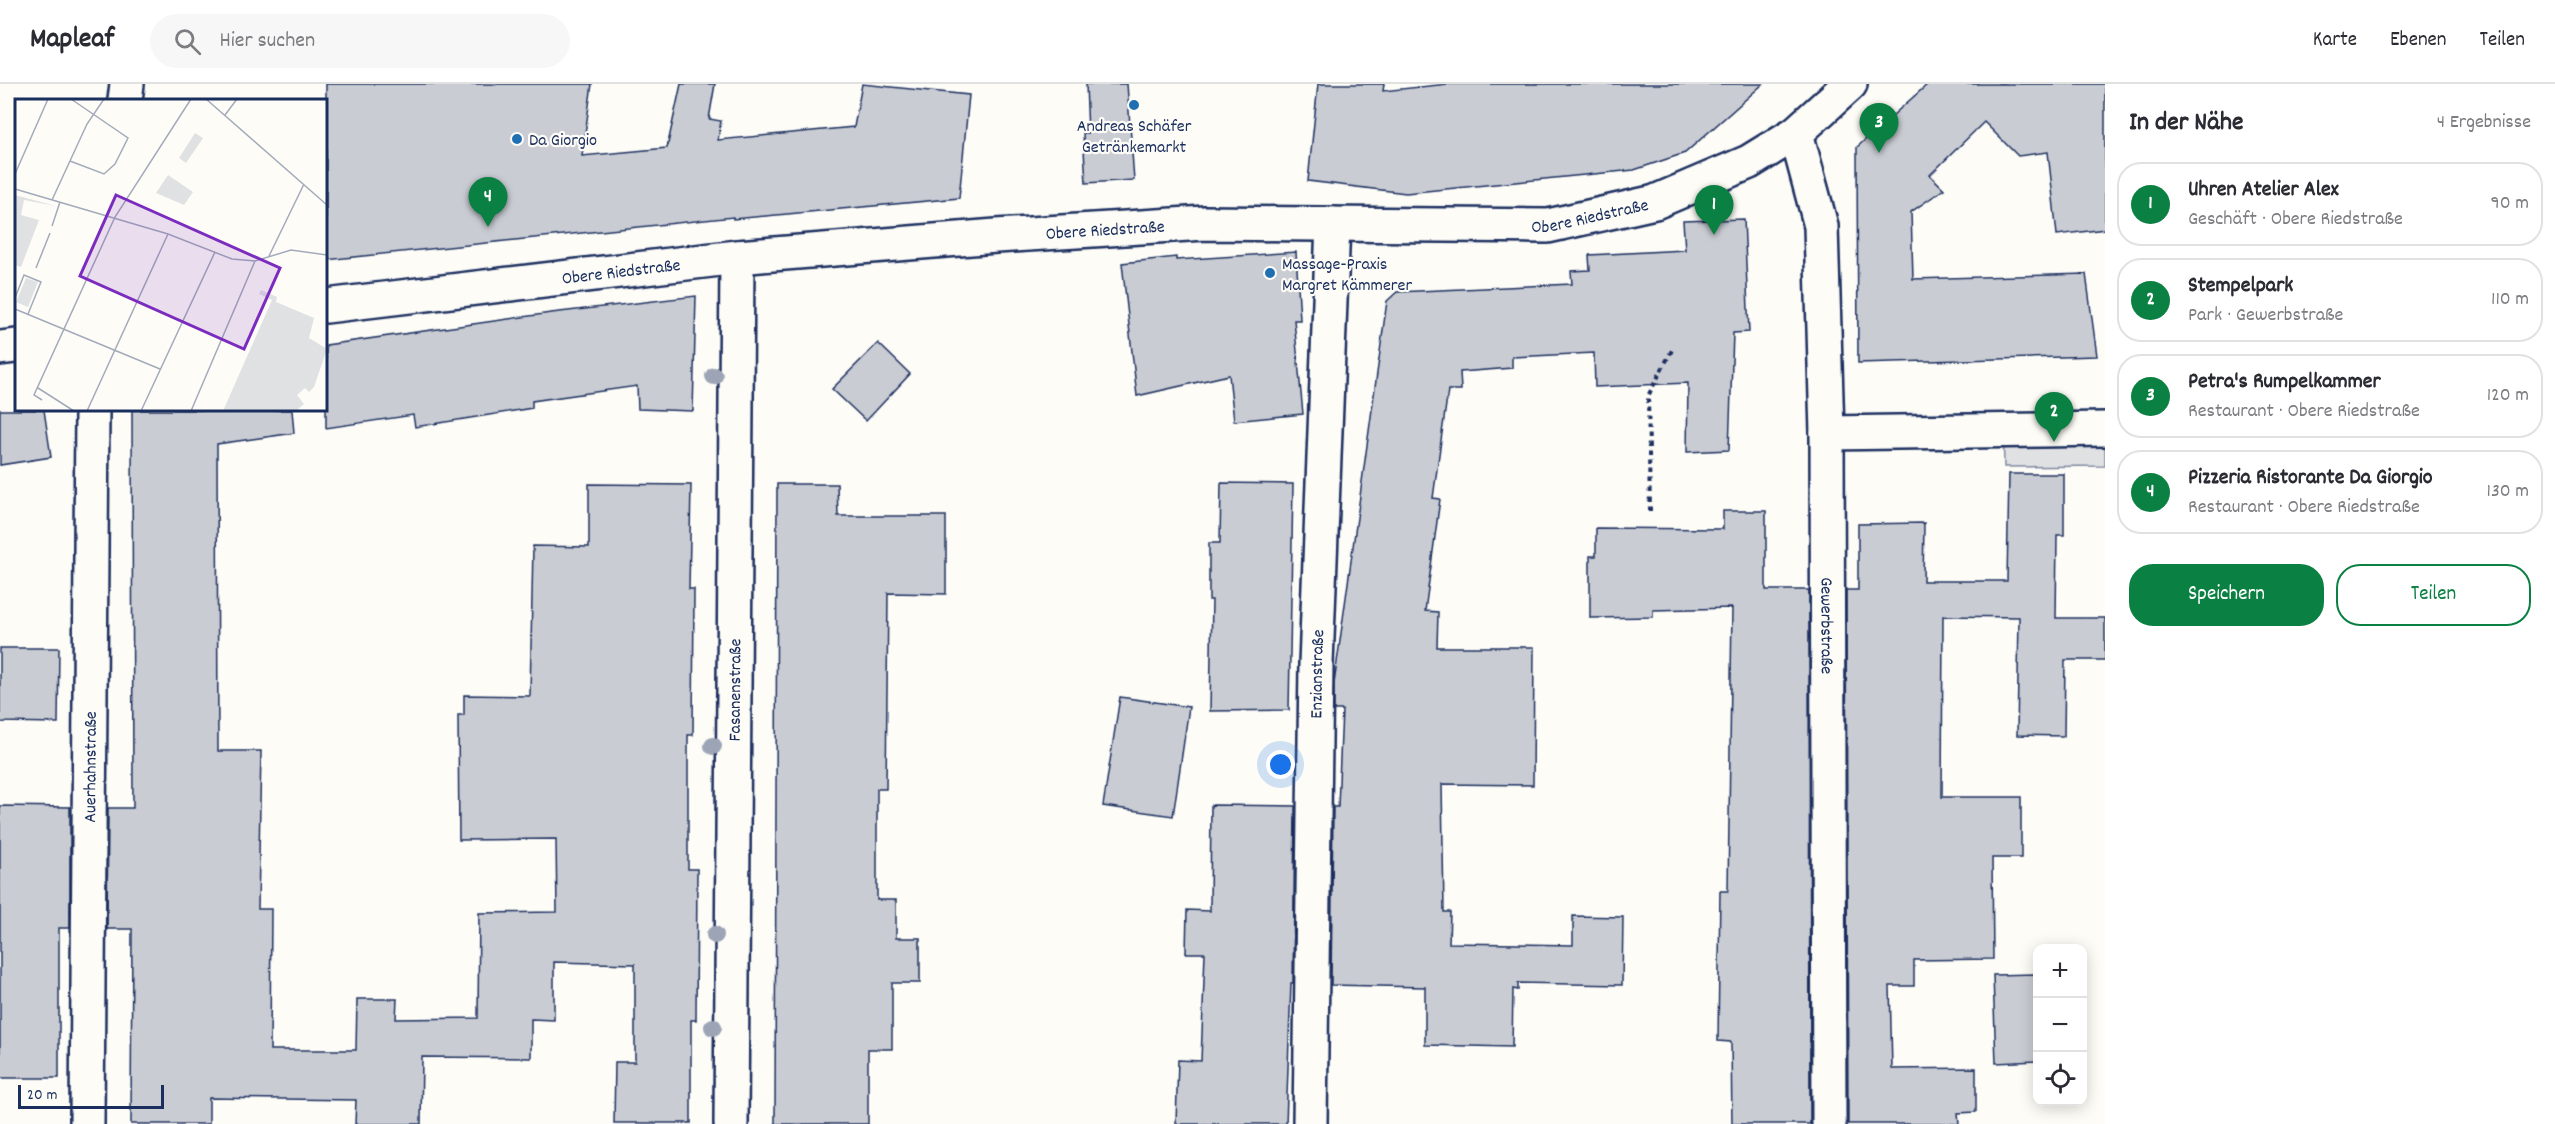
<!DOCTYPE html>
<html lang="de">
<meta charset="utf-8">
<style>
:root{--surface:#fff;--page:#f7f7f7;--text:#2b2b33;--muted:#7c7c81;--line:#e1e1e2;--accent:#0b8043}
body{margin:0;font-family:Dekko,sans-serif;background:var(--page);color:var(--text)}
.controls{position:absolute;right:18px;bottom:18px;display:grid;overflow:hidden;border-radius:12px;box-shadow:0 3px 15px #0003}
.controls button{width:54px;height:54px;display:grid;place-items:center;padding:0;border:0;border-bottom:2px solid var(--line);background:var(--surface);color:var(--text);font:30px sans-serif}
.scale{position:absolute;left:18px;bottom:15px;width:146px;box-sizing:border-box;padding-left:6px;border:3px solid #1b2f5e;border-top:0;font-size:16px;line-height:21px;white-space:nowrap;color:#1b2f5e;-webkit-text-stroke:4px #fdfcf7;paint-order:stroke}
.you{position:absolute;left:1281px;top:681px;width:21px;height:21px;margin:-15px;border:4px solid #fff;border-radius:50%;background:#1a73e8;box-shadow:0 0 0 9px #1a73e833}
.badge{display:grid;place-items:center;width:39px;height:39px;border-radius:50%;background:var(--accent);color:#fff;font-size:20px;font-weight:700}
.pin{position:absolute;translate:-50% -50px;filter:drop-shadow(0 2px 3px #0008)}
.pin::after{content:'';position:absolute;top:32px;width:21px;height:18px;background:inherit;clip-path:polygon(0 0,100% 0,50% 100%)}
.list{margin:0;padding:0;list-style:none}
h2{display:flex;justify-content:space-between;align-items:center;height:78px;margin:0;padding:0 24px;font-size:26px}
h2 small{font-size:20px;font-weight:400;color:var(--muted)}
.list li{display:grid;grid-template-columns:39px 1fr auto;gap:18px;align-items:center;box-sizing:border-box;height:84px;margin:0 12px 12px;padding:0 12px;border:2px solid var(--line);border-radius:24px}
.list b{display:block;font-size:22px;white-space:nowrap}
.list p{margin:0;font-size:20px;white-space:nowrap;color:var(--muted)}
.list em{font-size:20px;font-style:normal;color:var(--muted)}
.actions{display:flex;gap:12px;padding:18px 24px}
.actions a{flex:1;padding:14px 0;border:2px solid var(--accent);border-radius:24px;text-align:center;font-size:21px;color:var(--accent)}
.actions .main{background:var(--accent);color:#fff}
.icon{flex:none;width:33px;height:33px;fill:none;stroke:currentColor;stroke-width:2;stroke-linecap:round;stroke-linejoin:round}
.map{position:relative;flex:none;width:2105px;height:1040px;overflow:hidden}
header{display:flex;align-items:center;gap:36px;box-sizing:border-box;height:84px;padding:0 30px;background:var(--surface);border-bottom:2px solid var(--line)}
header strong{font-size:28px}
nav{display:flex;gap:33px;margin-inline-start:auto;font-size:21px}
.search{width:420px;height:54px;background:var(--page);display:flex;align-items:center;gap:15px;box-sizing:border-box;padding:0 21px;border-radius:33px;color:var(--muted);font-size:22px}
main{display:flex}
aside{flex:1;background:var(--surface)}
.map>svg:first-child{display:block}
.green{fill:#e0e1e3;stroke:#7e88a0;stroke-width:1.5}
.building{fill:#c9ccd3;stroke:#1b2f5e;stroke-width:1.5}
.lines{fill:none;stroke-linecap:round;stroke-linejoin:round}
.minor-casing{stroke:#1b2f5e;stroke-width:38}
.path{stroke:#1b2f5e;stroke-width:4;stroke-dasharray:4.5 4.5;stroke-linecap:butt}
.minor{stroke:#fdfcf7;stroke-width:33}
.tree{fill:#9ca4b5}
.poi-dot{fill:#1f6fb2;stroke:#fdfcf7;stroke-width:2}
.labels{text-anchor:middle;stroke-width:4.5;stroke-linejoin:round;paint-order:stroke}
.poi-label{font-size:18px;fill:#1b2f5e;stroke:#fdfcf7;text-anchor:start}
.street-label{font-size:18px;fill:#1b2f5e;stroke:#fdfcf7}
.inset-road{fill:none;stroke:#a3aaba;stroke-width:1.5}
.view{fill:#7b2cbf;fill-opacity:0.15;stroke:#7b2cbf;stroke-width:3}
.inset-edge{fill:none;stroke:#1b2f5e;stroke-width:3}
</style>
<header>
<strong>Mapleaf</strong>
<div class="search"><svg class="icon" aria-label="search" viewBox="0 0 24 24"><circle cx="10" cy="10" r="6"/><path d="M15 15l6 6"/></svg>Hier suchen</div>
<nav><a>Karte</a><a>Ebenen</a><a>Teilen</a></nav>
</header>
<main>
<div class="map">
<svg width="2105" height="1040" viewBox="0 0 2105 1040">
<rect width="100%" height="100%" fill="#fdfcf7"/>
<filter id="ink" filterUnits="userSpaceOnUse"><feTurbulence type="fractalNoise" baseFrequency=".0167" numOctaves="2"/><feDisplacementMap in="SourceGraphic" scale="12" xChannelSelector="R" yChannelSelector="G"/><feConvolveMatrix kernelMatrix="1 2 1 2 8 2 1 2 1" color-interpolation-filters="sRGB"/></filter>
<g filter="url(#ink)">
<polygon class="green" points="2105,332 2105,382 2004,383 2003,333"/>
<g class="building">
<polygon points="326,0 592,0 582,72 667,64 681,0 715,0 709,35 721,37 718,56 854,43 862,0 969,11 959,114 733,135 733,133 326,176"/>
<polygon points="1086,0 1127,0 1134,96 1086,99 1083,49 1088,49"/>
<polygon points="1318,0 1384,0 1383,7 1448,0 1763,0 1685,69 1634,86 1406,109 1308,97"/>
<polygon points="1928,0 2105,0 2105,145 2057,151 2048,68 2018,72 1984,38 1930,91 1944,105 1911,128 1913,195 2086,190 2097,272 1858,279 1857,63"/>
<polygon points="1744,135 1749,248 1733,249 1729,366 1687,368 1688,299 1595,303 1594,269 1512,273 1512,284 1460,288 1461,306 1448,306 1433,414 1440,415 1425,527 1438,528 1437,563 1534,563 1533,701 1442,700 1444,828 1450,828 1449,859 1573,861 1573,832 1623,833 1622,901 1518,899 1518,906 1513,905 1512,963 1425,961 1425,903 1331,901 1333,723 1338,723 1342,626 1334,626 1334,600 1387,217 1397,208 1572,200 1571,187 1590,186 1589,171 1685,166 1683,137"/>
<polygon points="1296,168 1300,236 1294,236 1303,330 1234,337 1229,291 1137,312 1122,179 1176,173 1176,176"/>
<polygon points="696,212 693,327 638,325 637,302 532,317 532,324 415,343 413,331 326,344 326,261 551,229"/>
<polygon points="878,259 910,290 866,337 832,305"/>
<polygon points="0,326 44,326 51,373 0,381"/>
<polygon points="132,326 292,326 294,349 217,360 218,667 261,667 258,825 271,825 270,966 356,966 357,915 397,915 396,935 478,934 479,829 557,828 556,755 459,756 458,631 464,631 464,611 530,612 533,462 589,463 589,400 691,401 689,505 694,505 693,651 688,651 688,785 697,785 696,936 691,936 691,1039 614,1039 615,978 635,978 635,880 554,878 554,936 531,935 531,974 422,973 421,1040 355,1040 356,1016 209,1014 209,1040 131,1040 132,845 107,845 108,724 133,724"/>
<polygon points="2009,390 2064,390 2064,451 2057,451 2056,534 2105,534 2105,576 2065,576 2064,652 2017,651 2019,533 1943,532 1942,713 2021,713 2021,774 1992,774 1993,875 1914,876 1914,902 1890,902 1892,985 1976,984 1976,1028 1958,1029 1959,1040 1848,1040 1846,506 1858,506 1858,440 1924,439 1923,497 2007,497"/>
<polygon points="1221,399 1293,400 1289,626 1210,627 1212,516 1209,516 1209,459 1220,459"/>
<polygon points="777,400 837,400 838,432 946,432 946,510 888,509 886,705 877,705 877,816 896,816 896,854 920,854 920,899 892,899 892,965 868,965 868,1040 775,1040"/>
<polygon points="1723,427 1766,427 1766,506 1809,506 1810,1040 1732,1040 1731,958 1718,957 1720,807 1728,807 1732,524 1653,526 1653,533 1590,534 1590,472 1596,472 1596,444 1723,445"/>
<polygon points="0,564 59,564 58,639 0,638"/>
<polygon points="1120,613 1189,623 1173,732 1103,722"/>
<polygon points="1211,721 1295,722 1293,899 1291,899 1286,1040 1176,1040 1178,976 1201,977 1205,869 1186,869 1187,826 1210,827"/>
<polygon points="0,722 70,723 70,844 59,844 59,994 0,994"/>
<polygon points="2036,890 2037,977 1996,979 1993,891"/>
</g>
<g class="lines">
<defs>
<g id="minor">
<polyline points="125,16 127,0"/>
<path id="s1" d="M 1796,49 L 1821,142 L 1827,349 L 1829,1040"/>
<path id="s2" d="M 326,222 L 737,173 L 996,152 L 1205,139 L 1548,142 L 1655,118 L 1749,78 L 1796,49 L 1850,0"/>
<polyline points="0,264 16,262"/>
<polyline points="1827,349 2105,345"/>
<path id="s3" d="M 87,1040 L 92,326"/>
<path id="s4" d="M 731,1040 L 737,173"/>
<path id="s5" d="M 1310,1040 L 1316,580 L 1333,140"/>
</g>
</defs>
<use href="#minor" class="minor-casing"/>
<polyline class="path" points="1650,427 1648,312 1672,266"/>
<use href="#minor" class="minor"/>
</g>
<g class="tree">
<circle cx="714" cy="292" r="9"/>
<circle cx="713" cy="662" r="9"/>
<circle cx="715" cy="851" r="9"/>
<circle cx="713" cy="943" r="9"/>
</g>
</g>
<g class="poi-dot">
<circle cx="1134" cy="21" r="6"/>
<circle cx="517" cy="55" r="6"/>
<circle cx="1270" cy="189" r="6"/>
</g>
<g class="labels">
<g class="poi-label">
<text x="1134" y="47" text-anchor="middle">Andreas Schäfer<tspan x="1134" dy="21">Getränkemarkt</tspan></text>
<text x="529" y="61">Da Giorgio</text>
<text x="1282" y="185">Massage-Praxis<tspan x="1282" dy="21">Margret Kämmerer</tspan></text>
</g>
<g class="street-label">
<text dy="6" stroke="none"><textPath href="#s2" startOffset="1269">Obere Riedstraße</textPath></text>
<text dy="6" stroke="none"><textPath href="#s2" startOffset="783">Obere Riedstraße</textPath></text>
<text dy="6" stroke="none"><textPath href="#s2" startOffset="297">Obere Riedstraße</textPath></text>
<text dy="6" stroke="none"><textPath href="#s1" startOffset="496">Gewerbstraße</textPath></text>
<text dy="6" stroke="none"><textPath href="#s5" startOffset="450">Enzianstraße</textPath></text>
<text dy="6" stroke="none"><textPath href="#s4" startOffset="434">Fasanenstraße</textPath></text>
<text dy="6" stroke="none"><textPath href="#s3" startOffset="357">Auerhahnstraße</textPath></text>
</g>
</g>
<g transform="translate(15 15)">
<rect width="312" height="312" fill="#fdfcf7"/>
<path d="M 180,34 L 188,39 L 171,64 L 164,59 ZM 153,76 L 178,93 L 169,106 L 141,94 ZM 0,96 L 41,107 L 9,101 L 6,116 L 24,121 L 6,168 L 0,166 ZM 11,179 L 23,183 L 13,208 L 1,203 ZM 246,191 L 262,198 L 261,203 L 299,219 L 294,239 L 312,250 L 299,288 L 294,293 L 290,289 L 282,296 L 289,305 L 281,312 L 208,312 L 257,201 L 244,195 Z" fill="#e0e1e3"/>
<path class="inset-road" d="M 191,0 L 312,106M 210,16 L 222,0M 55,62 L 89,75 L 100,65 L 113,39 L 56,0M 0,75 L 33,0M 0,90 L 153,135 L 217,160 L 240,162 L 276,151 L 312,156M 37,101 L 72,25 L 89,0M 37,127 L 45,103M 254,157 L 289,85M 21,169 L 35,134M 0,199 L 9,176 L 26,183 L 13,215M 0,210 L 145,270M 23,289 L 59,312M 27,301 L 19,296 L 100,118 L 176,0M 72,312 L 153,135M 126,312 L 200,153M 176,312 L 240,162"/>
<path class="view" d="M 101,96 L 265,169 L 229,250 L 65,177 Z"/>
<rect width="312" height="312" class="inset-edge"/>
</g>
</svg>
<div class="controls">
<button>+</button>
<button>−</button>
<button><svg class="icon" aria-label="locate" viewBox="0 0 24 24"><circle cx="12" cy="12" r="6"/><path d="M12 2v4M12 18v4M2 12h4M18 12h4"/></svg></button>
</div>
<div class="scale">20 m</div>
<div class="you"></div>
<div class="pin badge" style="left:1714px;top:151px">1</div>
<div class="pin badge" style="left:2054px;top:358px">2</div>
<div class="pin badge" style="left:1879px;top:69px">3</div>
<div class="pin badge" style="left:488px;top:143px">4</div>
</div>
<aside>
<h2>In der Nähe<small>4 Ergebnisse</small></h2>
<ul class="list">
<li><span class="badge">1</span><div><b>Uhren Atelier Alex</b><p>Geschäft · Obere Riedstraße</p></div><em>90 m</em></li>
<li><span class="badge">2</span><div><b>Stempelpark</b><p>Park · Gewerbstraße</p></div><em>110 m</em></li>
<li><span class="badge">3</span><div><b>Petra's Rumpelkammer</b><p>Restaurant · Obere Riedstraße</p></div><em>120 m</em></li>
<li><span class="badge">4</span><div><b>Pizzeria Ristorante Da Giorgio</b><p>Restaurant · Obere Riedstraße</p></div><em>130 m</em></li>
</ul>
<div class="actions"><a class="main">Speichern</a><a>Teilen</a></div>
</aside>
</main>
